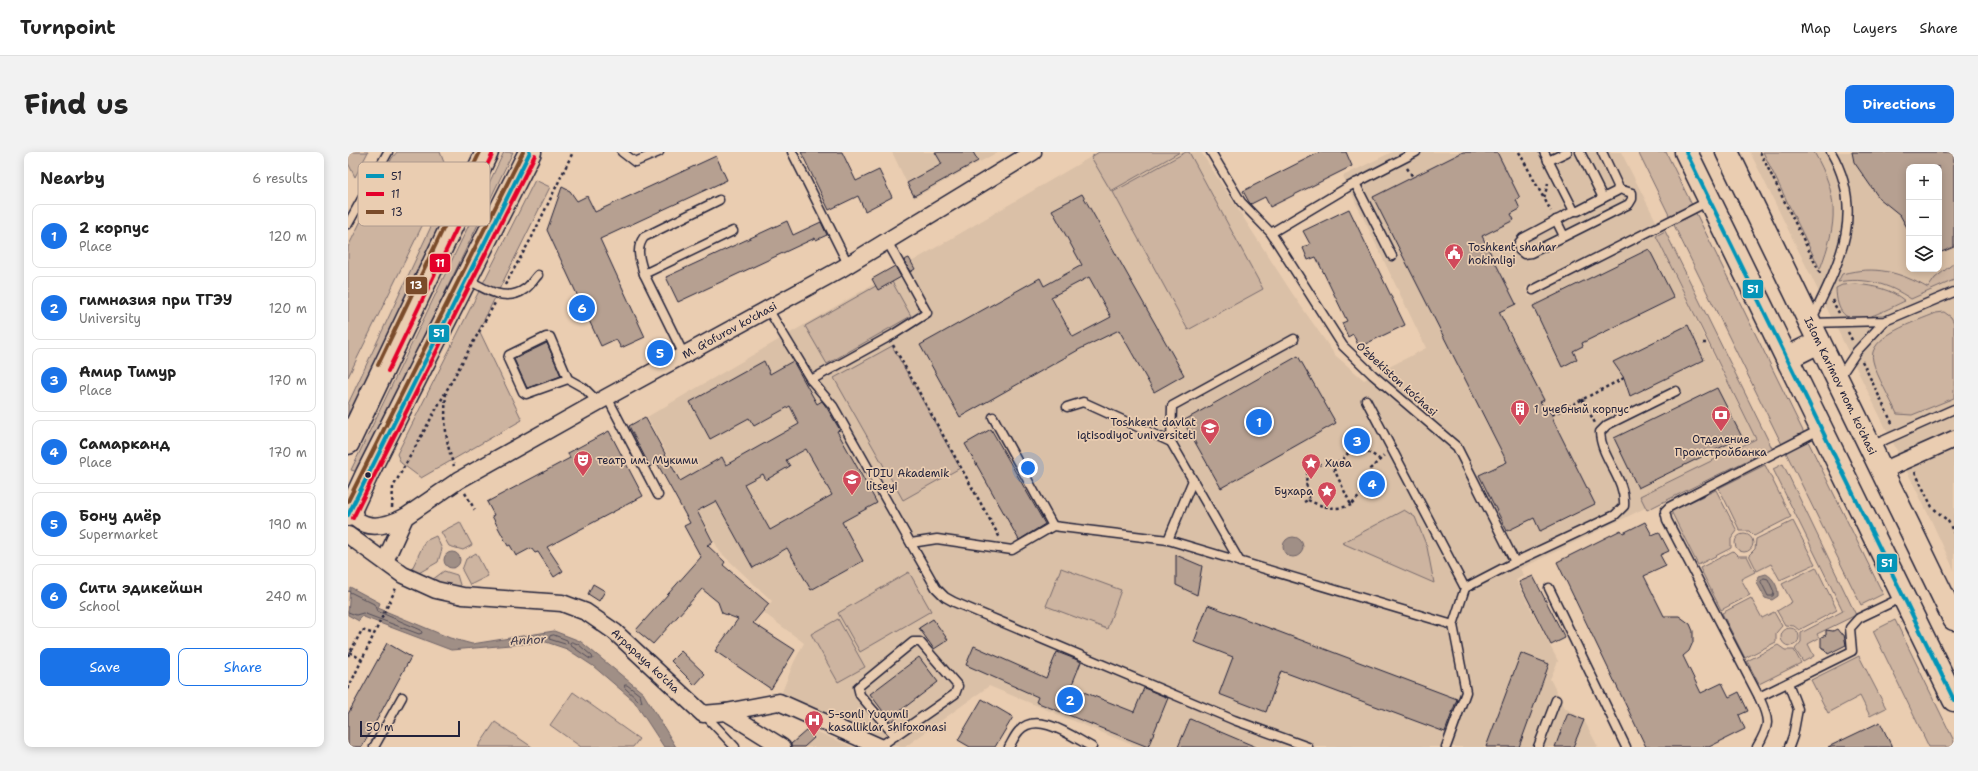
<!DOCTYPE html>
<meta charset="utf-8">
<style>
:root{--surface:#fff;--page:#f2f2f2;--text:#222;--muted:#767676;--line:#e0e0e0;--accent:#1a73e8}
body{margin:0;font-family:"Shantell Sans",sans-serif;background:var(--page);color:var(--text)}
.controls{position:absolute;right:12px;top:12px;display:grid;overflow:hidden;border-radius:8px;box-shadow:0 2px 10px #0003}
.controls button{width:36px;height:36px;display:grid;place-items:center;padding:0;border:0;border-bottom:1px solid var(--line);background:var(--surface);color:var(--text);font:20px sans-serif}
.scale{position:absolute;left:12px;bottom:10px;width:100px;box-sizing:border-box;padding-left:4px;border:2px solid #22223b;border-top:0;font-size:11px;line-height:14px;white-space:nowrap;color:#22223b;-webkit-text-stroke:3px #eacdb1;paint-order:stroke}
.you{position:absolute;left:680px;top:316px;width:14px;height:14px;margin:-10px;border:3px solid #fff;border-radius:50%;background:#1a73e8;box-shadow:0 0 0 6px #1a73e833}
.badge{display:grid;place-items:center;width:26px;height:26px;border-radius:50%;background:var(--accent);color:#fff;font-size:13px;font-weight:700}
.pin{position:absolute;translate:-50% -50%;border:2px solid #fff;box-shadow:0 1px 4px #0006}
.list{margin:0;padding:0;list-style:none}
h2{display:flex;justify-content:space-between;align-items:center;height:52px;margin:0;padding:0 16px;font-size:17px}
h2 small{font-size:13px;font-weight:400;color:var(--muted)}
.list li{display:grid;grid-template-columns:26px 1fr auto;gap:12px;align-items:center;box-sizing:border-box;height:64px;margin:0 8px 8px;padding:0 8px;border:1px solid var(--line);border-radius:8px}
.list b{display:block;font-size:15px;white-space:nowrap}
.list p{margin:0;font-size:13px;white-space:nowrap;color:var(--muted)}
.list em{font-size:13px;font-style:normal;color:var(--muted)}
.actions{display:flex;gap:8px;padding:12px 16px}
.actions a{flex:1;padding:9px 0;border:1px solid var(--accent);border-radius:8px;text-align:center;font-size:14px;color:var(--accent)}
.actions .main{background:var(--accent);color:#fff}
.icon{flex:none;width:22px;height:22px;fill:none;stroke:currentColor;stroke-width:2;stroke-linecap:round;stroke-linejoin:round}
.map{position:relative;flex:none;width:1606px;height:595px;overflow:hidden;border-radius:8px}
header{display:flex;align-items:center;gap:24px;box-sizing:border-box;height:56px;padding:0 20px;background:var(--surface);border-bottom:1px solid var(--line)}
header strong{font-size:19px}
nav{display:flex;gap:22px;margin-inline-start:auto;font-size:14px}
.intro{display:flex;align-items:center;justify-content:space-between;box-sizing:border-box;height:96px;padding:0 24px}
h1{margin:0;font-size:28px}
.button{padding:10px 18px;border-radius:8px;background:var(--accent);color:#fff;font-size:14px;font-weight:700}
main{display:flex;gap:24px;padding:0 24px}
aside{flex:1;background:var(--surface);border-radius:8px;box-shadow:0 2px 10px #0003}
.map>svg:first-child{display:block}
.built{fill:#dac0a7;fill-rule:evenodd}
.green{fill:#cdb4a0;stroke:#786b6e}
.water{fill:#a08f86;stroke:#6e6368}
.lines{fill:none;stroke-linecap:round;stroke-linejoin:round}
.shore{stroke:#544e59;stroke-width:1}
.building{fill:#b6a091;stroke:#22223b;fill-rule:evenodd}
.lane-casing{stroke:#22223b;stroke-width:11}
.street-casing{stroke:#22223b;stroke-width:19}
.primary-casing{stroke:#22223b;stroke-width:25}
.path{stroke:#22223b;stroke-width:2.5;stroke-dasharray:3 3;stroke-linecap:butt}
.lane{stroke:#eacdb1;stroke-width:8}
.street{stroke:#eacdb1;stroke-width:16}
.primary{stroke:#eacdb1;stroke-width:22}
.bus-1-casing{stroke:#eacdb1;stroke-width:7}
.bus-2-casing{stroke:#eacdb1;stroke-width:7}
.bus-3-casing{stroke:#eacdb1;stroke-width:7}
.bus-1{stroke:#0595b8;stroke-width:4}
.bus-2{stroke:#e4002b;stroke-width:4}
.bus-3{stroke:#7a4b2a;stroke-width:4}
.bus-dot{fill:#22223b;stroke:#eacdb1;stroke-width:1.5}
.labels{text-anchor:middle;stroke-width:3.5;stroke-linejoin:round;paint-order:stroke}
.poi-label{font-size:11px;fill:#22223b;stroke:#eacdb1;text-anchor:start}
.street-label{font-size:11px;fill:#22223b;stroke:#eacdb1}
.water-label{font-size:12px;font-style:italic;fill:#423d4e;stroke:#eacdb1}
.key{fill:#eacdb1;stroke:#ae9a8e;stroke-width:1}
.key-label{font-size:11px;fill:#22223b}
.line-badge{stroke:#eacdb1;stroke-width:1.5}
.badge-label{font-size:11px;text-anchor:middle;font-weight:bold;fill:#fff}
</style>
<header>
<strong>Turnpoint</strong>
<nav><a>Map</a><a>Layers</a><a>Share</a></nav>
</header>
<div class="intro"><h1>Find us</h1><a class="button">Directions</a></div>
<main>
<aside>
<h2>Nearby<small>6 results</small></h2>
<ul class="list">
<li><span class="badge">1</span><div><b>2 корпус</b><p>Place</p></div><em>120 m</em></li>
<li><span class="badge">2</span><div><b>гимназия при ТГЭУ</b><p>University</p></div><em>120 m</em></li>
<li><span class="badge">3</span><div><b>Амир Тимур</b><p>Place</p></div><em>170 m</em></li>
<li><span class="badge">4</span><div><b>Самарканд</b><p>Place</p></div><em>170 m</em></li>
<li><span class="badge">5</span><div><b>Бону диёр</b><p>Supermarket</p></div><em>190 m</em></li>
<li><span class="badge">6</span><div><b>Сити эдикейшн</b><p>School</p></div><em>240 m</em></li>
</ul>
<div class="actions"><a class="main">Save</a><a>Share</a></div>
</aside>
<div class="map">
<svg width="1606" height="595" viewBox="0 0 1606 595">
<rect width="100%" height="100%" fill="#eacdb1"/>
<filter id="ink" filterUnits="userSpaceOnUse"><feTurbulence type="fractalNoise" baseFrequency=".025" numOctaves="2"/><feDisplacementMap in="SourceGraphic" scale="8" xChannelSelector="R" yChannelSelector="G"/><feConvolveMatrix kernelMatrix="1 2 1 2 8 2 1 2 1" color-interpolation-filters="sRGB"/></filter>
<g filter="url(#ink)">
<g class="built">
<polygon points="544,0 650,0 566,46"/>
<polygon points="751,0 853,0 944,141 987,203 1016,228 1078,196 995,24 1044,0 1273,0 1308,69 1177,136 1181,145 1306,80 1359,191 1414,299 1172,417 1176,423 1168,428 1210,509 1202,527 1217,556 1236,568 1250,595 789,595 641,534 557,595 552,595 486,568 434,540 446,510 456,491 416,461 424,449 372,400 299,265"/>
<path d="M 1402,0 L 1606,0 L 1606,418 L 1583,368 ZM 1561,15 L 1591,15 L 1591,117 L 1561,117 Z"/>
<polygon points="460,576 505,595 438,595"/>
</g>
<g class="green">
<polygon points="0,0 20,0 7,25 0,11"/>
<polygon points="49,0 92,0 100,21 0,225 0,95 44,6"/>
<polygon points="156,0 165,0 10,320 3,318"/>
<polygon points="751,0 832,0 763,39 743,5"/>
<polygon points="838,0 841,0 915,137 840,178 765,40"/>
<polygon points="1290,0 1318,0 1535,442 1513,453"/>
<path d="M 1415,0 L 1466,0 C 1491,44 1490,70 1472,117 Z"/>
<polygon points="119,15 0,267 0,252 110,17"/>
<polygon points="187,28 202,35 131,178 174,268 73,326 53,311 49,302"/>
<polygon points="1317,79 1424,296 1299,358 1292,344 1408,287 1308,84"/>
<path d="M 1606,111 L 1606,128 L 1563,147 C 1541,132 1517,125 1490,130 L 1494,122 C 1528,113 1551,120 1580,136 L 1587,126 Z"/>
<polygon points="542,126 563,164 479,212 457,174"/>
<path d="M 1508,132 C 1526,134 1543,137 1557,149 C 1530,161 1489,188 1488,136 L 1494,133 Z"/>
<path d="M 1596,160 L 1603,165 L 1606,171 L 1606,246 L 1564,263 L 1549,262 C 1543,248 1528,223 1525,209 C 1518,184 1570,169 1588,161 Z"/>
<polygon points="544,194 612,316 555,348 486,226"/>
<polygon points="1435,312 1508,463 1469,482 1471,486 1460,492 1466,504 1455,510 1447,497 1453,490 1453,481 1495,459 1425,317"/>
<polygon points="1417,313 1443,365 1406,384 1401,379 1392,379 1371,336"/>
<polygon points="1368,338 1389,379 1383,387 1383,396 1350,413 1323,359"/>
<polygon points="1056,358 1067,365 1079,395 1086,431 994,391"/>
<polygon points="1445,369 1467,412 1432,428 1423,412 1409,419 1401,403 1407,397 1408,387"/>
<polygon points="112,370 124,393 115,398 101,394 93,380"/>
<circle cx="1396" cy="391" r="9"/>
<polygon points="88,384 94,397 90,410 69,422 63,419 77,389"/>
<polygon points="1385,399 1390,404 1399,404 1407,420 1393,427 1402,443 1373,458 1352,416"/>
<polygon points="128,401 140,424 122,433 114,418 118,407"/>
<polygon points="1468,415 1489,458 1451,478 1446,474 1437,473 1429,459 1444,450 1434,432"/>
<polygon points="713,416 773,438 759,477 698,454"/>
<polygon points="96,419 109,423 113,436 84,428"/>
<polygon points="561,420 583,459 512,500 490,461"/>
<polygon points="1403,446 1414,466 1426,460 1434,474 1428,481 1428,490 1397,506 1374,461"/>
<polygon points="490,467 517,515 490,530 463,482"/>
<polygon points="1547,468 1606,589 1606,595 1581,595 1525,479"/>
<circle cx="1442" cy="485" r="9"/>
<polygon points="1430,493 1437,498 1446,498 1453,511 1411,532 1399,509"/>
<polygon points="1511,504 1538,556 1522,564 1512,544 1480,561 1463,528"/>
<polygon points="225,540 291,587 285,595 233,595 202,573"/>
<polygon points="147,570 184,595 130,595"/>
</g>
<g class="water">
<circle cx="945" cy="395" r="10"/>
<circle cx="104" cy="408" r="8"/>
<path d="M 1418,422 C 1425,425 1431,436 1430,444 L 1424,448 L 1417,446 L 1409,431 L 1411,424 Z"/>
<polygon points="2,435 32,451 30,456 102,486 124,492 206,479 232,489 295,541 328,595 316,595 286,549 245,514 219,497 198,490 103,498 13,464 11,469 0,463"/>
</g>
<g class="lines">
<g class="shore">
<polygon points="1416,426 1420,427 1426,440 1425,444 1420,444 1413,430"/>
<polyline points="0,439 26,452 29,459 73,478 74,481 71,482 15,461 8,463 0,460"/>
<polygon points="206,483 219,488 220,491 217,492 201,487 202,484"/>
<polygon points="224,490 230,492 244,504 245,507 242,507 222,493 222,491"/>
<polygon points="277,533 279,533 292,543 294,550 292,550 277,536"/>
</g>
</g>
<g class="building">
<polygon points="453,0 494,0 508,29 531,18 544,45 517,59 510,44 481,58"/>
<polygon points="587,0 625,0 630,9 566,44 559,31 594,12"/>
<polygon points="972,0 998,0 1004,14 922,55 917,45 903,52 901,50 895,39"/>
<polygon points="1115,0 1149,0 1172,46 1168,48 1172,57 1163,62 1166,68 1134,84 1168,152 1151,160 1196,248 1192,250 1204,263 1206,270 1247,352 1192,379 1186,366 1159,379 1131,323 1159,310 1025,45"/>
<polygon points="1504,0 1606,0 1606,95 1591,101 1591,15 1561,15 1561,79 1552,63 1531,46 1506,10"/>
<polygon points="368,4 379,28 252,87 297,185 273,196 268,187 253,194 199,78 214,35 222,39 229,49 239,44 247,60"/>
<path d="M 734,42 L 836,223 L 806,240 L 771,178 L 732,197 L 612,265 L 572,193 L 692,126 L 696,134 L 734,113 L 704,58 ZM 741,125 L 763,165 L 725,185 L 703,145 Z"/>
<polygon points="1001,57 1057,173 1011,195 1005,182 1000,185 994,171 999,169 968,105 960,108 955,96 962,92 955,79"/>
<polygon points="439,69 445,83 473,70 479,83 468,88 467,86 330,150 318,125"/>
<polygon points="1301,97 1326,146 1234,191 1235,194 1225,199 1229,207 1214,215 1185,154"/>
<polygon points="561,106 567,117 562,120 556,108"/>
<polygon points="547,114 553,125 530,138 524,127"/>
<polygon points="1340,173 1356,208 1282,244 1276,226 1265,210"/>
<polygon points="199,191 213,224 179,236 166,207"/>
<polygon points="950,204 988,271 873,336 835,269"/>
<path d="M 416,209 L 422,222 L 445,209 L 469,252 L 474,249 L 479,256 L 492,278 L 489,279 L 529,351 L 494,370 L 515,409 L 463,438 L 439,396 L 405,416 L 368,349 L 349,359 L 365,390 L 359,393 L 377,410 L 375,413 L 421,452 L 405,471 L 447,498 L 423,537 L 367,499 L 390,467 L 374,461 L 370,450 L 354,437 L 305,492 L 288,478 L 353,405 L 336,374 L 342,371 L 309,311 L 302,315 L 281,274 L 297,265 L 332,329 L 374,305 L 378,313 L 451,272 L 442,254 L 406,274 L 401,266 L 362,287 L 342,250 ZM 458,297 L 484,343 L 422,378 L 396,332 L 415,322 L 418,328 L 442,314 L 438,308 Z"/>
<polygon points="1369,236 1394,285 1290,336 1266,286"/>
<polygon points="643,277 697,372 671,388 617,292"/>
<polygon points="261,279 295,344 199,395 215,419 206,425 190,400 187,401 183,396 168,404 162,393 160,394 144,364 146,363 139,350 222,306 220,301"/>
<polygon points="1297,370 1304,383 1311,380 1321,399 1312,403 1318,414 1296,424 1316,464 1331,464 1342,472 1345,479 1345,490 1341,499 1335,504 1353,541 1374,531 1381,545 1391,540 1400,559 1391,563 1397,577 1361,595 1298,595 1209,410 1273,378 1275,381"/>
<polygon points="828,403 854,414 849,443 828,433"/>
<polygon points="1185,424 1217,486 1203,493 1171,430"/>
<polygon points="245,432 257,439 251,449 240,442"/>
<polygon points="860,453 1109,547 1097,580 933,519 918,560 871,542 885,505 846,490"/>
<polygon points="585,467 600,488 586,497 571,476"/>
<polygon points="1489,477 1492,481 1496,483 1498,493 1480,502 1477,497 1473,495 1473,485 1478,483 1478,478 1485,479"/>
<polygon points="39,491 63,505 14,595 0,595 0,562"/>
<polygon points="626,494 698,526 709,500 727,507 733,510 723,535 786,560 796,536 820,546 800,595 688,550 690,545 618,513"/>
<polygon points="333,499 357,522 347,533 323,509"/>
<polygon points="1173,501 1201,512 1171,595 1138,595"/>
<polygon points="571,505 590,530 552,559 554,562 543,570 522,542"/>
<polygon points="634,547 665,565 647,595 622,595 610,588"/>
<polygon points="1220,561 1236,568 1225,595 1207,595"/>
<polygon points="842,567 908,595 830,595"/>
<polygon points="1532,570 1544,595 1480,595"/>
<polygon points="459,578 466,586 456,595 443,595 443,592"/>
</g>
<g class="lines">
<defs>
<g id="lane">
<polyline points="274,0 287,10 311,0"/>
<polyline points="444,0 500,112"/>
<polyline points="863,0 893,50 923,81 995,194 1025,223 1109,295 1167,410 1117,436"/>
<polyline points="1196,0 1226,59 1230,59 1255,46 1232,0"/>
<polyline points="1254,0 1270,34 1269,39 1255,46"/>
<path d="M 1483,0 C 1519,62 1490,113 1462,171 L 1537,169 L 1606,140"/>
<polyline points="1200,9 1219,0"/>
<polyline points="1007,31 1044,104"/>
<polyline points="1226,59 1175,86 1171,91 1171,98 1176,102 1183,101 1281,52 1284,47 1284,41 1271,37"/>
<polyline points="1208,68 1216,84"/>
<polyline points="0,72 40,0"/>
<polyline points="923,81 1000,35 1068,0"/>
<polyline points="539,89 579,161 546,182 463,228 485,254 588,436 597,445 606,450 886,568 960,595"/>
<path d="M 296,122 C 292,108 287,97 296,85 L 371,48"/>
<path d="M 119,127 C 136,137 158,151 177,137 C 182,134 186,127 190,123"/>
<polyline points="1185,138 1361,49"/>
<polyline points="420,157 463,228"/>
<polyline points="336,203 296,122 385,79"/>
<polyline points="1491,226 1509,199 1537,169"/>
<polyline points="220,227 178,242 175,240 160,207 161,203 198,185 202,185 220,227 236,236 250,250"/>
<polyline points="259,245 310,343"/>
<polyline points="1018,248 1117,436 1105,473"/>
<polyline points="719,255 735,250 823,290"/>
<polyline points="645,265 705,374"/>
<polyline points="1473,277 1321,355 1317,359 1319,368 1411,545 1504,499 1502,476 1511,466 1555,445"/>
<polyline points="1523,294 1606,257"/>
<polyline points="820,388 845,328"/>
<polyline points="563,391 589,387 664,398 705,374 820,388 1105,473 1118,540 1098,595"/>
<polyline points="892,410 823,290 824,254 946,187"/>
<path d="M 1167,410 L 1267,363 L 1276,354 C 1278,326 1253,307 1252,280 L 1259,273 L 1328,239"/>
<polyline points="1201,436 1278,595"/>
<polyline points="1440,531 1450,557 1445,584 1441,595"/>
<polyline points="356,562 387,595"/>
<polyline points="26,595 54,545"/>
<polyline points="531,595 607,542 610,534 572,490 565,490 510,535 512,543 547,584"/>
<path d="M 661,595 C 664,590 667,583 671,579 C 689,558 725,585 744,595"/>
<polyline points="1190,595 1208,548"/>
<path d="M 1409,595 C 1422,573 1422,569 1411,545"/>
</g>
<g id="street">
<polyline points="1534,319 1606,287"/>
<path d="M 4,354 L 8,367 C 22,379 43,372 57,365"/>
<path id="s1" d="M 0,383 L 55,423 L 88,438 L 115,444 L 214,451 L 238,460 L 267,480 L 355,562 L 378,560 L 431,550 L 532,595"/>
<path id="s2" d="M 37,409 L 57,365 L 111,328 L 259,245 L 493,117 L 685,0"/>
<polyline points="378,560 434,595"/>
</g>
<g id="primary">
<polyline points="1338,0 1606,548"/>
<path id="s3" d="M 1379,0 L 1606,467"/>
<polyline points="1439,206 1471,190"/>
<polyline points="0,291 139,0"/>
<polyline points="0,363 19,322 182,0"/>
</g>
</defs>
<use href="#lane" class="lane-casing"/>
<use href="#street" class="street-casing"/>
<use href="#primary" class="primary-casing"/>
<g class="path">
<polyline points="1171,0 1195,45"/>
<polyline points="1412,0 1473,123"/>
<polyline points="1059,16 1065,25"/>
<polyline points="1200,31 1196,46 1203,59"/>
<polyline points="157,133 184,85 225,0"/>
<polyline points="1484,148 1491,161"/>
<polyline points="1500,180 1505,190"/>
<polyline points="1355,191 1359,191"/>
<polyline points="545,193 652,386"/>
<polyline points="1514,209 1545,273"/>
<path d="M 98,241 C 96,267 97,290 106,314"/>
<polyline points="1234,247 1247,271"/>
<polyline points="1204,263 1276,226"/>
<path d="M 984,313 C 999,308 996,302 1007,296 L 1024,302 L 1031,307"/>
<polyline points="1567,320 1584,355 1600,369 1606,381"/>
<polyline points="117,341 127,358"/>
<path d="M 960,348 C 974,355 988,359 1003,353"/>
<path d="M 956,350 L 960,348 L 961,344 C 957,331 957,323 964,312 L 984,313 L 1003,353 L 1023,332 L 1022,317 L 1036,304"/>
<polyline points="44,356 45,335 147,151"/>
<polyline points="2,500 14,508"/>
<polyline points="0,504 14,478 26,482"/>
<polyline points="0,537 49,434"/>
</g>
<use href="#lane" class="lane"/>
<use href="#street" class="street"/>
<use href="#primary" class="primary"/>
<defs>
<g id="bus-1">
<polyline points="1338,0 1606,548"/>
<polyline points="0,363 182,0"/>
</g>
<g id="bus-2">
<polyline points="40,219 144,3"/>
<polyline points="5,366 187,3"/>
</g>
<g id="bus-3">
<polyline points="30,213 132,0"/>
<polyline points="0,349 175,0"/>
</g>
</defs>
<use href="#bus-1" class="bus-1-casing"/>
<use href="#bus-2" class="bus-2-casing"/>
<use href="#bus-3" class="bus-3-casing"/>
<use href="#bus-1" class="bus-1"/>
<use href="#bus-2" class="bus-2"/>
<use href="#bus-3" class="bus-3"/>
</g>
</g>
<defs>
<symbol id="civic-pin" viewBox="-11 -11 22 30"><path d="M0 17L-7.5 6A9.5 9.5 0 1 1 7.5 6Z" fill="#d1495b" stroke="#eacdb1"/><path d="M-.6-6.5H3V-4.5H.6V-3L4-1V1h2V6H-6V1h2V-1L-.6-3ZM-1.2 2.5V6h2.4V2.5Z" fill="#fff"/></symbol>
<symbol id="building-pin" viewBox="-11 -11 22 30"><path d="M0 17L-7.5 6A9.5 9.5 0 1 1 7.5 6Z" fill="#d1495b" stroke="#eacdb1"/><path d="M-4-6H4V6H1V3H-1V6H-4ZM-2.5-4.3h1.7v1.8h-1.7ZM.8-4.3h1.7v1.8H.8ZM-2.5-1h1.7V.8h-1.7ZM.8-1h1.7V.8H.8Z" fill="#fff"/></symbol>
<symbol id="bank-pin" viewBox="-11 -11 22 30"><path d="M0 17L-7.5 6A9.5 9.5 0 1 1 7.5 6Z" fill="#d1495b" stroke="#eacdb1"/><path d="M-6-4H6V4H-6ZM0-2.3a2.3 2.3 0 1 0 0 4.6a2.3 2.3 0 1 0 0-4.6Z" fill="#fff"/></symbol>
<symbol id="university-pin" viewBox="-11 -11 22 30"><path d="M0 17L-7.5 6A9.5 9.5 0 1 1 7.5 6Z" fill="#d1495b" stroke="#eacdb1"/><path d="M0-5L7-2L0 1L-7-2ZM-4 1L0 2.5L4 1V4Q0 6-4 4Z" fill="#fff"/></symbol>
<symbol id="theatre-pin" viewBox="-11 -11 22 30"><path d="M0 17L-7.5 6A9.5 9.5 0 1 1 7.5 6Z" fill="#d1495b" stroke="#eacdb1"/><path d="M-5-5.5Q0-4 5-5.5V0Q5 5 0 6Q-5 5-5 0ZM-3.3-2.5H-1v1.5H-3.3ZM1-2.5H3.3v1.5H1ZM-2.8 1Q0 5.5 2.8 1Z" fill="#fff"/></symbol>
<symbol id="sight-pin" viewBox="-11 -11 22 30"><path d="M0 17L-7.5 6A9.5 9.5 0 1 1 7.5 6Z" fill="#d1495b" stroke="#eacdb1"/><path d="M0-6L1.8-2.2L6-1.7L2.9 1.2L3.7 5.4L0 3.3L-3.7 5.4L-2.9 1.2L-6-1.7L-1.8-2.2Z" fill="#fff"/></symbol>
<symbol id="school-pin" viewBox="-11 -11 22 30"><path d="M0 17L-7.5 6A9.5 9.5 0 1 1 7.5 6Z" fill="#d1495b" stroke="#eacdb1"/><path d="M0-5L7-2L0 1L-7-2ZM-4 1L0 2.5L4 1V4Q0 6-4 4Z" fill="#fff"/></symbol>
<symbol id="hospital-pin" viewBox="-11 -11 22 30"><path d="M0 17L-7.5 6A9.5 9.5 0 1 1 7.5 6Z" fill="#d1495b" stroke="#eacdb1"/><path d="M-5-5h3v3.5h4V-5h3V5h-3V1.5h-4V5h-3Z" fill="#fff"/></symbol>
</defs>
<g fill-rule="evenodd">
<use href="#civic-pin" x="1095" y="90" width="22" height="30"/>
<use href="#building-pin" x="1161" y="246" width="22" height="30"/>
<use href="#bank-pin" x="1362" y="252" width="22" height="30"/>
<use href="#university-pin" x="851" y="265" width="22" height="30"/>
<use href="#theatre-pin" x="224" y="297" width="22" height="30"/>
<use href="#sight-pin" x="952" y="300" width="22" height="30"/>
<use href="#school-pin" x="493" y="316" width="22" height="30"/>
<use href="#sight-pin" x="968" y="328" width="22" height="30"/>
<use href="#hospital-pin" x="455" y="557" width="22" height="30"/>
</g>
<circle class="bus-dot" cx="20" cy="323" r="3.5"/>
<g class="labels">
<g class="poi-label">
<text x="1120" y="99">Toshkent shahar<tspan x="1120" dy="13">hokimligi</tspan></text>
<text x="1186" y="261">1 учебный корпус</text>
<text x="848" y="274" text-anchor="end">Toshkent davlat<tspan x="848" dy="13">iqtisodiyot universiteti</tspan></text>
<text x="1373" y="291" text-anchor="middle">Отделение<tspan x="1373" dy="13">Промстройбанка</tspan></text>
<text x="249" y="312">театр им. Мукими</text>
<text x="977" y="315">Хива</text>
<text x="518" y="325">TDIU Akademik<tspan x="518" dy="13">litseyi</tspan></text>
<text x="965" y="343" text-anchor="end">Бухара</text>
<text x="480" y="566">5-sonli Yuqumli<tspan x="480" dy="13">kasalliklar shifoxonasi</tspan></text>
</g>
<g class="street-label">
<text dy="4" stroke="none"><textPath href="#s2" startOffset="423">M. G'ofurov ko'chasi</textPath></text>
<text transform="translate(1049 227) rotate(42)" y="4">O‘zbekiston ko‘chasi</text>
<text dy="4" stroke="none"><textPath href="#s3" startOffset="260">Islom Karimov nom. ko'chasi</textPath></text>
<text dy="4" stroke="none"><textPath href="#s1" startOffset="334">Arpapaya ko'cha</textPath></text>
</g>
<g class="water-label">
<text transform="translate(180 488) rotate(-3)" y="4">Anhor</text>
</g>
</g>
<rect x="10" y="10" width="132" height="64" rx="6" class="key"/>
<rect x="18" y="22" width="18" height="4" fill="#0595b8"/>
<rect x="18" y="40" width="18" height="4" fill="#e4002b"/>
<rect x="18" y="58" width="18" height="4" fill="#7a4b2a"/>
<g class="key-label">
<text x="43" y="28">51</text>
<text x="43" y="46">11</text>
<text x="43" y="64">13</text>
</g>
<g class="line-badge">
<rect x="81" y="101" width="22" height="20" rx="4" fill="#e4002b"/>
<rect x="57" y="124" width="23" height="19" rx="4" fill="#7a4b2a"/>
<rect x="1394" y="127" width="22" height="20" rx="4" fill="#0595b8"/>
<rect x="80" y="172" width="22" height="19" rx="4" fill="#0595b8"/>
<rect x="1528" y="401" width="22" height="20" rx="4" fill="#0595b8"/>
</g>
<g class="badge-label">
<text x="92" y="115">11</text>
<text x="68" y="137">13</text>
<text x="1405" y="141">51</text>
<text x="91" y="185">51</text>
<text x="1539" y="415">51</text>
</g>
</svg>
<div class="controls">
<button>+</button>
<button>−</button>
<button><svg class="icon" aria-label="layers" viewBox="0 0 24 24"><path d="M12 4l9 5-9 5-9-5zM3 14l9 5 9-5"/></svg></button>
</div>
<div class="scale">50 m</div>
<div class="you"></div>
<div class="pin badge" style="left:911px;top:270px">1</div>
<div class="pin badge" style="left:722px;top:548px">2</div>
<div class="pin badge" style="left:1009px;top:289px">3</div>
<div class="pin badge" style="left:1024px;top:332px">4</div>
<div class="pin badge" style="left:312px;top:201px">5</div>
<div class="pin badge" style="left:234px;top:156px">6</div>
</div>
</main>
